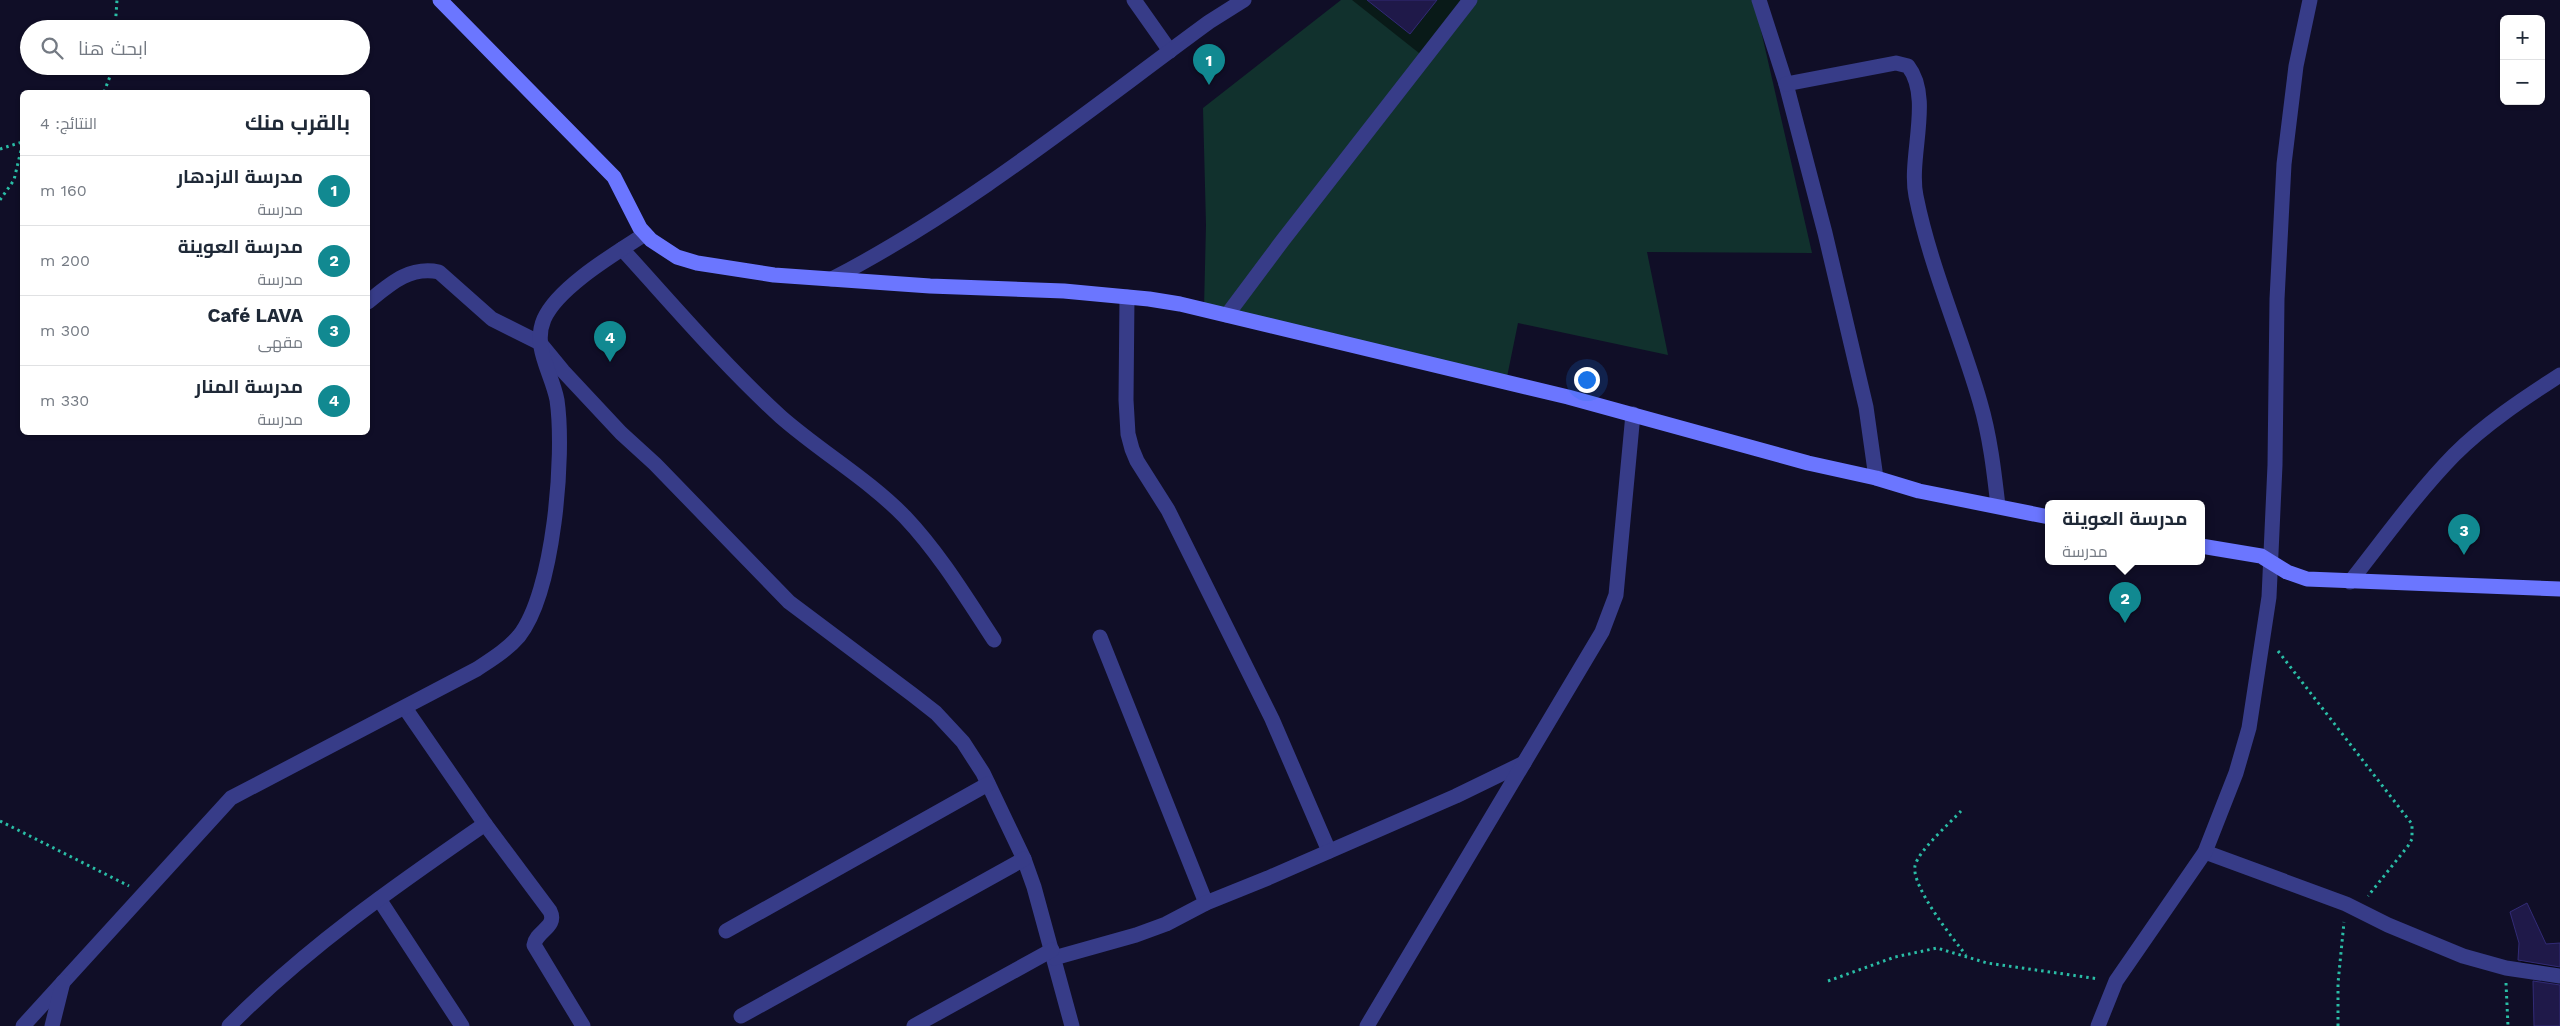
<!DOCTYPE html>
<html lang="ar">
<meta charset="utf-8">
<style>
:root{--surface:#fff;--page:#f6f6f7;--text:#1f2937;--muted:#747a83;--line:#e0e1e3;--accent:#118991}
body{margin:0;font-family:"Work Sans",Cairo,sans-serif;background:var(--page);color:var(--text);direction:rtl}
.controls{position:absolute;right:15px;top:15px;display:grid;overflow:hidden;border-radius:8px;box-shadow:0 1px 4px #0004}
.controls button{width:45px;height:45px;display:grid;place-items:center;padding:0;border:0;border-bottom:1px solid var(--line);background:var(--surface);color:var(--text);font:25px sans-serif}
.you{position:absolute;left:1586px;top:379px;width:18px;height:18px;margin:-12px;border:4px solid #fff;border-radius:50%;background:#1a73e8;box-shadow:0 0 0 8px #1a73e833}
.badge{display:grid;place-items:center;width:32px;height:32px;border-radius:50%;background:var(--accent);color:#fff;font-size:16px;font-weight:700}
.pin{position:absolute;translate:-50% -41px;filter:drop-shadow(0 1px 2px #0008)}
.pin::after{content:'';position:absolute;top:26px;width:18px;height:15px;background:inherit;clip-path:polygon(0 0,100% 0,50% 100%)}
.popup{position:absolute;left:2045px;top:500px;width:160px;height:65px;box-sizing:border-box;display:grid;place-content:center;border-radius:8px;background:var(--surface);filter:drop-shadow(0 1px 4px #0005);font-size:16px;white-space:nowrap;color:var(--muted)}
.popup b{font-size:19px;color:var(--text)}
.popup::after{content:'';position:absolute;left:50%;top:100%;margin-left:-10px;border:10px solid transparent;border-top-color:var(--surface)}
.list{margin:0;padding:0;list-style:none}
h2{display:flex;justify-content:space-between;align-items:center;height:65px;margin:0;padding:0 20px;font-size:21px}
h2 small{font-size:16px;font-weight:400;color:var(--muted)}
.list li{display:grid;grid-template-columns:32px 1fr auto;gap:15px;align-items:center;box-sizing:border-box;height:70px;padding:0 20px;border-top:1px solid var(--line)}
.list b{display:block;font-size:19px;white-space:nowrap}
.list p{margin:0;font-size:16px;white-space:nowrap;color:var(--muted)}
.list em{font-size:16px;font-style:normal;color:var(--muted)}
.icon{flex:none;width:28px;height:28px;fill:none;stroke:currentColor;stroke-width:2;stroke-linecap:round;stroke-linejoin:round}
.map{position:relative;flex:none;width:2560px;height:1026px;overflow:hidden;direction:ltr}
.search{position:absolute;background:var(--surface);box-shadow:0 1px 4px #0004;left:20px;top:20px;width:350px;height:55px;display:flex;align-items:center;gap:12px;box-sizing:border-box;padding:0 18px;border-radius:28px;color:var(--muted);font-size:19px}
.panel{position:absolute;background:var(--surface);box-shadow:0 1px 4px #0004;left:20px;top:90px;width:350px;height:345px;border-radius:8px;direction:rtl}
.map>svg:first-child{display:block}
.green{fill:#11312d}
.shadow{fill:#0007}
.building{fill:#1f1949;stroke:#322b76}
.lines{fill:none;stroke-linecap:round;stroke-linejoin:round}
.path{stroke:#2abda6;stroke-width:3;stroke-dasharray:2.5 4;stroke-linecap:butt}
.street{stroke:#373c88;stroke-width:15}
.secondary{stroke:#6b76ff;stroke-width:15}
</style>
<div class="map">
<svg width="2560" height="1026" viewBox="0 0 2560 1026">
<rect width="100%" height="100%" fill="#100e27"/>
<polygon class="green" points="1341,0 1754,0 1812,253 1647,252 1668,355 1518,323 1507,377 1204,308 1206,225 1203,108"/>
<g class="shadow">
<polygon points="1352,0 1469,0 1424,57"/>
<polygon points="2527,905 2547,946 2560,944 2560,977 2526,972 2520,960"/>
</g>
<g class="building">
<polygon points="1367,0 1437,0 1410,34"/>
<polygon points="2527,903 2546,944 2560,943 2560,967 2518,960 2519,943 2510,912"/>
<polygon points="2533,981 2560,985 2560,1026 2534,1026"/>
</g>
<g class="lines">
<g class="path">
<polyline points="115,29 117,0"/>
<polyline points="104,92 114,66"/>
<polyline points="0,149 22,142"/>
<polyline points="0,200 14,180 22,146"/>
<polyline points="2278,651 2412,824 2412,839 2408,846 2368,896"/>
<path d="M 1961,811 C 1950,823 1918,851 1915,866 C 1911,886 1953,939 1966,955"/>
<polyline points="0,821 129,886"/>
<polyline points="1828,981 1895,957 1937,948 1987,963 2099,979"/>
<polyline points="2506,983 2508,1026"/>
<polyline points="2338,1026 2338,983 2344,922"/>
</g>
<g class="street">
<polyline points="1134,0 1170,51"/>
<polyline points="1759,0 1786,84 1825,233 1866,407 1876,478"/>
<path d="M 1786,84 L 1896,63 L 1908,66 C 1933,98 1908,157 1916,196 C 1930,266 1960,333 1980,402 C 1990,436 1994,471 1998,506"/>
<path d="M 622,249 C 674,306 724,365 781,417 C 821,452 868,479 905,517 C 940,554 967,599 994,640"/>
<path d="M 832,279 C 967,209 1086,112 1209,22 L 1244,0"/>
<polyline points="1127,297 1126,400 1128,434 1132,449 1137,461 1168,510 1272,719 1329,851"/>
<path d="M 368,302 C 390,284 409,266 439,272 L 492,319 L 540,343 L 563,371 L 621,433 L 655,464 L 789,602 L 913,695 L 936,713 L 963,742 L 983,773 L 1024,859 L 1034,887 L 1072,1026"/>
<polyline points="1227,315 1283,240 1470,0"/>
<path d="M 2350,582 C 2384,539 2416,494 2454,455 C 2485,424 2523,399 2560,375"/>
<polyline points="1100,637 1206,903"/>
<path d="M 405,708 L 485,824 L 550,911 C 558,927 536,931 534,945 L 583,1026"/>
<polyline points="2205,852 2346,904 2388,925 2463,956 2506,968 2560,976"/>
<polyline points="379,899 462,1026"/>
<polyline points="726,931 988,784"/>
<polyline points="1054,958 1136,935 1166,924 1206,903 1268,878 1456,796 1524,763"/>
<polyline points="741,1016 1024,859"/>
<path d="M 23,1026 L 231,798 L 477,669 C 492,659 507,650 519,636 C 554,592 565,455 557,400 C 552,373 532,347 544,319 C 558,287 616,253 645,234"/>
<polyline points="52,1026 63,982"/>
<path d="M 229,1026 C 306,948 395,886 485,824"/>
<polyline points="914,1026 1052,950"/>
<polyline points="1367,1026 1602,632 1616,595 1633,414"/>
<polyline points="2098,1026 2116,981 2205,852 2236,773 2249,728 2269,597 2275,465 2277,299 2284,164 2296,66 2310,0"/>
</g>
<g class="secondary">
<polyline points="440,0 614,177 640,228 651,240 677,257 697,263 774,275 930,286 1064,291 1149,299 1180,304 1568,397 1808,463 1876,478 1919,491 2049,517"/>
<polyline points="2201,546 2261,556 2287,572 2307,579 2560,589"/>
</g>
</g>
</svg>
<div class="controls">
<button>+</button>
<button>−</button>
</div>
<div class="you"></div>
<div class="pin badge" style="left:1209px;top:85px">1</div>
<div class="pin badge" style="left:2125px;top:623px">2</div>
<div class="popup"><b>مدرسة العوينة</b>مدرسة</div>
<div class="pin badge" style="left:2464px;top:555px">3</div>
<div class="pin badge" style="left:610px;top:362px">4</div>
<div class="search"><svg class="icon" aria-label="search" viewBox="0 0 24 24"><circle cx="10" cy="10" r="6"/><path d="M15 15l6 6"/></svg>ابحث هنا</div>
<section class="panel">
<h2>بالقرب منك<small>النتائج: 4</small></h2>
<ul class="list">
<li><span class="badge">1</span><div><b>مدرسة الازدهار</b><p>مدرسة</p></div><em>160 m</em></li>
<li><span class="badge">2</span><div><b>مدرسة العوينة</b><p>مدرسة</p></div><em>200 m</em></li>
<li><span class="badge">3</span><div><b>Café LAVA</b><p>مقهى</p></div><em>300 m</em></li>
<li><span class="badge">4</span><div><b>مدرسة المنار</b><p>مدرسة</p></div><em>330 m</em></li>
</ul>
</section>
</div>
